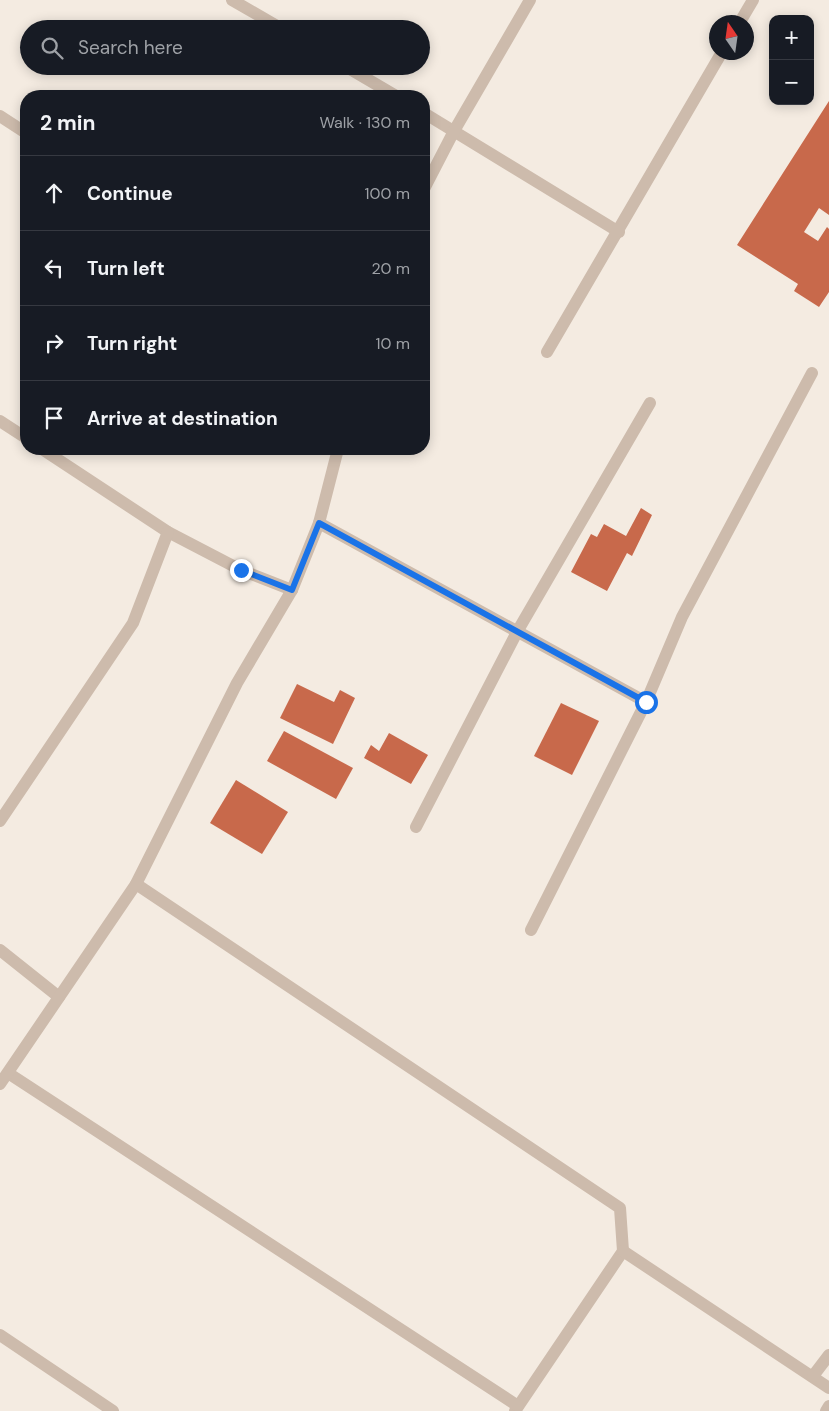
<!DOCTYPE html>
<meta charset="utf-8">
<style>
:root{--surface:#171b24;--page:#20242c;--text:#f1f3f6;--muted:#9ea1a6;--line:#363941}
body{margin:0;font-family:"DM Sans",sans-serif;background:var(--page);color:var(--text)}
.controls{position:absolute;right:15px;top:15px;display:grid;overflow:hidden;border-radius:10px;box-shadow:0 2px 12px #0003}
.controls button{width:45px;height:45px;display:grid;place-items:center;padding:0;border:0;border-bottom:1px solid var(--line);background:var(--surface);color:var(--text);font:25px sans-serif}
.compass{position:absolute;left:709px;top:15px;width:45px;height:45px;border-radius:50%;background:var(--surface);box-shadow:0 2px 12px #0003;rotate:347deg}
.stop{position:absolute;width:15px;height:15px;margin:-11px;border:4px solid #1a73e8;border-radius:50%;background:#fff}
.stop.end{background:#1a73e8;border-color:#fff;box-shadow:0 1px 5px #0008}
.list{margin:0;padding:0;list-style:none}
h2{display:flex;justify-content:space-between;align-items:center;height:65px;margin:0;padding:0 20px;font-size:21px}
h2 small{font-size:16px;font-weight:400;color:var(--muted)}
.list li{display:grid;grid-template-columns:32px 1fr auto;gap:15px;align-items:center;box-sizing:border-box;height:75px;padding:0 20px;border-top:1px solid var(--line)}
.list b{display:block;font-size:19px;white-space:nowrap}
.list em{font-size:16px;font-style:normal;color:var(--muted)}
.icon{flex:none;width:28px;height:28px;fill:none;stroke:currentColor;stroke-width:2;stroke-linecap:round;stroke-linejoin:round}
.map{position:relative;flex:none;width:829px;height:1411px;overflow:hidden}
.search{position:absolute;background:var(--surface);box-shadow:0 2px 12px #0003;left:20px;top:20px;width:410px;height:55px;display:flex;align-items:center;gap:12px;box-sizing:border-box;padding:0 18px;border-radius:28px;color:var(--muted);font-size:19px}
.panel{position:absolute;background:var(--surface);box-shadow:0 2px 12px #0003;left:20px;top:90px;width:410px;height:365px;border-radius:20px}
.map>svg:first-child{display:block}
.building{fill:#c8694b}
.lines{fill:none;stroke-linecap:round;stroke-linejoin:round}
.minor{stroke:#cdbbac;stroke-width:12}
.route{stroke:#1a73e8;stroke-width:6}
</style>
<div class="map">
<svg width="829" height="1411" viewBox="0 0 829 1411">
<rect width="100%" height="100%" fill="#f4ebe1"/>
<g class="building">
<polygon points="829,101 829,215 819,208 804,232 818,241 827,227 829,229 829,292 819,307 794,291 798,284 737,245"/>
<polygon points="641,508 652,515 632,556 627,553 607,591 571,572 591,534 597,537 604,524 626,536"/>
<polygon points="297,684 334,702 340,690 355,698 333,744 280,718"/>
<polygon points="561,703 599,721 572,775 534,756"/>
<polygon points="284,731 353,768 336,799 267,761"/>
<polygon points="389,733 428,755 411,784 364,758 371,745 379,751"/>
<polygon points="236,780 288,812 262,854 210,823"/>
</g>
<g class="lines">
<g class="minor">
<polyline points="232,0 282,29"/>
<polyline points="740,22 753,0"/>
<polyline points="345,66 396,96"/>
<polyline points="424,113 619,232"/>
<polyline points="0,116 26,133"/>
<polyline points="424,189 454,131 530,0"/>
<polyline points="547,352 722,52"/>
<polyline points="0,421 26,438"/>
<polyline points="42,449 168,532 241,570 292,590"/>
<polyline points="319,523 646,702"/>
<polyline points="0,821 133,623 168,532"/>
<polyline points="416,827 517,632 650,403"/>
<polyline points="136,884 620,1208 623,1251 515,1411"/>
<polyline points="531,930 646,702 682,617 812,373"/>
<polyline points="0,950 59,997"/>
<polyline points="8,1073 518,1406"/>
<polyline points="0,1084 136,884 237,683 292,590 319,523 338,449"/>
<polyline points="623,1251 829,1388"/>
<polyline points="0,1335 113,1411"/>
<polyline points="813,1376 829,1355"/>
<polyline points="826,1411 829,1406"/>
</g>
</g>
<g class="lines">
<polyline class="route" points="241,570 292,590 319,523 646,702"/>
</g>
</svg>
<div class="controls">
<button>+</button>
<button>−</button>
</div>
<svg class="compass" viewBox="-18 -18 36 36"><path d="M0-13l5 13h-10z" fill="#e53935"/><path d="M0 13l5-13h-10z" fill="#9ea1a6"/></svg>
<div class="stop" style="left:646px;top:702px"></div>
<div class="stop end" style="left:241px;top:570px"></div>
<div class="search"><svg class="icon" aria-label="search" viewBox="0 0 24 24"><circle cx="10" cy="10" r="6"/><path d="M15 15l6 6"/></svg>Search here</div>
<section class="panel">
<h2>2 min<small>Walk · 130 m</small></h2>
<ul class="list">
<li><svg class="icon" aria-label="ahead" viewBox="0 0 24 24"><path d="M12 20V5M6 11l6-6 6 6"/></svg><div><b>Continue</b></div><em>100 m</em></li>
<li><svg class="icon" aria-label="left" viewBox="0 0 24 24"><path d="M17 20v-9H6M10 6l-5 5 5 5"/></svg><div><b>Turn left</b></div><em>20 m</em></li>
<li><svg class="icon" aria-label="right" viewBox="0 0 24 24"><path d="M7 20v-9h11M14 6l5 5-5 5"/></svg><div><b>Turn right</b></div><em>10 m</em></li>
<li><svg class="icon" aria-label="arrive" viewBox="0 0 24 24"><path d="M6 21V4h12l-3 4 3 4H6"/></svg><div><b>Arrive at destination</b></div></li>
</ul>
</section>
</div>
